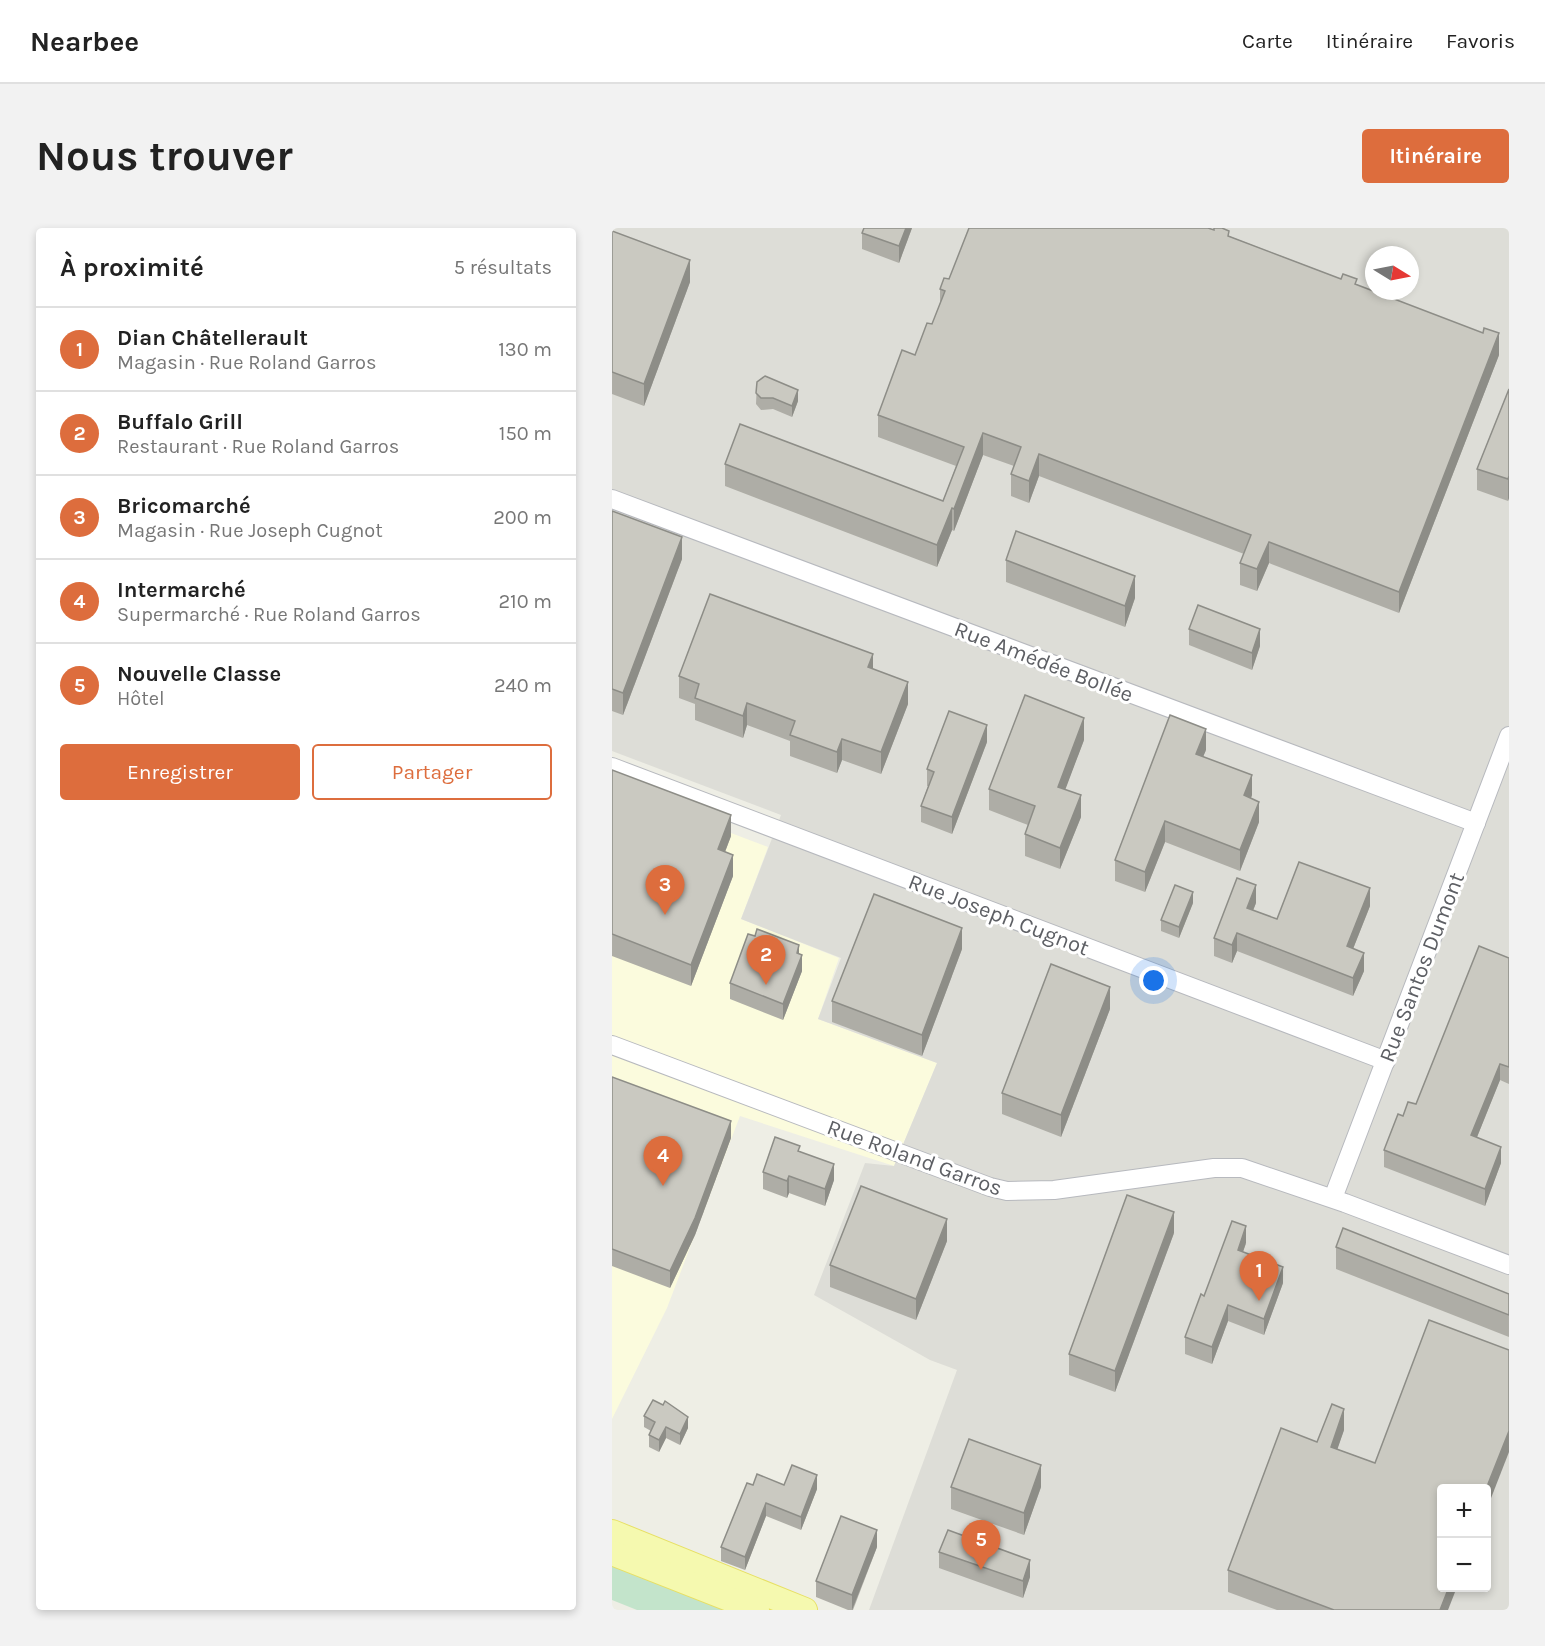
<!DOCTYPE html>
<html lang="fr">
<meta charset="utf-8">
<style>
:root{--surface:#fff;--page:#f2f2f2;--text:#222;--muted:#767676;--line:#e0e0e0;--accent:#dd6d3d}
body{margin:0;font-family:Karla,sans-serif;background:var(--page);color:var(--text)}
.controls{position:absolute;right:18px;bottom:18px;display:grid;overflow:hidden;border-radius:6px;box-shadow:0 3px 9px #0003}
.controls button{width:54px;height:54px;display:grid;place-items:center;padding:0;border:0;border-bottom:2px solid var(--line);background:var(--surface);color:var(--text);font:30px sans-serif}
.compass{position:absolute;left:753px;top:18px;width:54px;height:54px;border-radius:50%;background:var(--surface);box-shadow:0 3px 9px #0003;rotate:100deg}
.you{position:absolute;left:542px;top:753px;width:21px;height:21px;margin:-15px;border:4px solid #fff;border-radius:50%;background:#1a73e8;box-shadow:0 0 0 9px #1a73e833}
.badge{display:grid;place-items:center;width:39px;height:39px;border-radius:50%;background:var(--accent);color:#fff;font-size:20px;font-weight:700}
.pin{position:absolute;translate:-50% -50px;filter:drop-shadow(0 2px 3px #0008)}
.pin::after{content:'';position:absolute;top:32px;width:21px;height:18px;background:inherit;clip-path:polygon(0 0,100% 0,50% 100%)}
.list{margin:0;padding:0;list-style:none}
h2{display:flex;justify-content:space-between;align-items:center;height:78px;margin:0;padding:0 24px;font-size:26px}
h2 small{font-size:20px;font-weight:400;color:var(--muted)}
.list li{display:grid;grid-template-columns:39px 1fr auto;gap:18px;align-items:center;box-sizing:border-box;height:84px;padding:0 24px;border-top:2px solid var(--line)}
.list b{display:block;font-size:22px;white-space:nowrap}
.list p{margin:0;font-size:20px;white-space:nowrap;color:var(--muted)}
.list em{font-size:20px;font-style:normal;color:var(--muted)}
.actions{display:flex;gap:12px;padding:18px 24px}
.actions a{flex:1;padding:14px 0;border:2px solid var(--accent);border-radius:6px;text-align:center;font-size:21px;color:var(--accent)}
.actions .main{background:var(--accent);color:#fff}
.map{position:relative;flex:none;width:897px;height:1382px;overflow:hidden;border-radius:6px}
header{display:flex;align-items:center;gap:36px;box-sizing:border-box;height:84px;padding:0 30px;background:var(--surface);border-bottom:2px solid var(--line)}
header strong{font-size:28px}
nav{display:flex;gap:33px;margin-inline-start:auto;font-size:21px}
.intro{display:flex;align-items:center;justify-content:space-between;box-sizing:border-box;height:144px;padding:0 36px}
h1{margin:0;font-size:42px}
.button{padding:15px 27px;border-radius:6px;background:var(--accent);color:#fff;font-size:21px;font-weight:700}
main{display:flex;gap:36px;padding:0 36px}
aside{flex:1;background:var(--surface);border-radius:6px;box-shadow:0 3px 9px #0003}
.map>svg:first-child{display:block}
.commercial{fill:#fbfbdd}
.industrial{fill:#ddddd7;fill-rule:evenodd}
.green{fill:#c3e4cb}
.lines{fill:none;stroke-linecap:round;stroke-linejoin:round}
.minor-casing{stroke:#b7b9be;stroke-width:20}
.major-casing{stroke:#e7e065;stroke-width:26}
.minor{stroke:#fff;stroke-width:18}
.major{stroke:#f5f9af;stroke-width:24}
.wall{fill:#aeada6}
.shaded-wall{fill:#8d8d87}
.building{fill:#cac9c1;stroke:#8d8d87;stroke-width:1.5}
.labels{text-anchor:middle;stroke-width:6;stroke-linejoin:round;paint-order:stroke}
.street-label{font-size:22px;fill:#5d5f64;stroke:#fff}
</style>
<header>
<strong>Nearbee</strong>
<nav><a>Carte</a><a>Itinéraire</a><a>Favoris</a></nav>
</header>
<div class="intro"><h1>Nous trouver</h1><a class="button">Itinéraire</a></div>
<main>
<aside>
<h2>À proximité<small>5 résultats</small></h2>
<ul class="list">
<li><span class="badge">1</span><div><b>Dian Châtellerault</b><p>Magasin · Rue Roland Garros</p></div><em>130 m</em></li>
<li><span class="badge">2</span><div><b>Buffalo Grill</b><p>Restaurant · Rue Roland Garros</p></div><em>150 m</em></li>
<li><span class="badge">3</span><div><b>Bricomarché</b><p>Magasin · Rue Joseph Cugnot</p></div><em>200 m</em></li>
<li><span class="badge">4</span><div><b>Intermarché</b><p>Supermarché · Rue Roland Garros</p></div><em>210 m</em></li>
<li><span class="badge">5</span><div><b>Nouvelle Classe</b><p>Hôtel</p></div><em>240 m</em></li>
</ul>
<div class="actions"><a class="main">Enregistrer</a><a>Partager</a></div>
</aside>
<div class="map">
<svg width="897" height="1382" viewBox="0 0 897 1382">
<rect width="100%" height="100%" fill="#eeeee5"/>
<polygon class="commercial" points="0,560 156,619 129,691 227,730 206,791 325,835 282,938 128,888 55,1080 0,1191"/>
<path class="industrial" d="M 0,0 L 897,0 L 897,1382 L 257,1382 L 345,1142 L 318,1132 L 202,1067 L 253,935 L 282,938 L 325,835 L 206,791 L 229,730 L 129,691 L 169,587 L 0,523 ZM 762,27 L 798,27 L 798,63 L 762,63 ZM 830,1260 L 874,1260 L 874,1360 L 830,1360 Z"/>
<polygon class="green" points="0,1334 122,1382 25,1382 0,1372"/>
<g class="lines">
<defs>
<g id="minor">
<polyline points="0,271 864,595"/>
<polyline points="0,539 774,833"/>
<polyline points="0,817 378,959 395,963 442,962 602,940 630,940 733,975 897,1037"/>
<polyline points="721,970 897,508"/>
</g>
<g id="major">
<polyline points="0,1304 193,1382"/>
<polyline points="0,1325 145,1382"/>
</g>
</defs>
<use href="#minor" class="minor-casing"/>
<use href="#major" class="major-casing"/>
<use href="#minor" class="minor"/>
<use href="#major" class="major"/>
</g>
<g class="wall">
<polygon points="300,0 287,35 250,21 250,5"/>
<polygon points="0,3 78,54 32,178 0,166"/>
<polygon points="617,8 745,57 887,127 787,385 657,335 645,363 628,357 628,335 632,326 427,248 417,275 399,268 399,246 402,238 371,227 342,303 340,302 325,339 113,258 113,236 331,273 344,238 266,209 266,187 303,127 320,96 328,75 328,61 337,51"/>
<polygon points="145,154 186,173 180,189 161,181 149,182 144,176"/>
<polygon points="897,161 897,270 896,273 865,262 865,241"/>
<polygon points="0,283 70,331 11,487 0,483"/>
<polygon points="394,332 523,370 513,399 394,354"/>
<polygon points="577,401 648,418 640,442 577,417"/>
<polygon points="261,441 296,476 269,546 230,532 225,545 178,528 178,513 135,497 131,510 83,492 83,476 67,470 67,448"/>
<polygon points="472,512 453,561 469,589 448,641 413,628 413,606 416,597 377,582 377,561"/>
<polygon points="375,514 340,606 309,594 309,578 316,558 315,558 315,541"/>
<polygon points="594,522 591,528 640,567 639,570 647,594 628,643 553,614 533,664 503,653 503,632"/>
<polygon points="0,542 119,608 113,624 121,648 79,758 0,728"/>
<polygon points="581,675 567,710 549,703 549,692"/>
<polygon points="644,675 641,682 665,691 758,678 741,721 752,743 741,768 625,723 620,735 602,728 602,710"/>
<polygon points="350,721 310,828 220,794 220,773"/>
<polygon points="187,726 190,743 171,792 118,771 118,755"/>
<polygon points="897,730 897,856 888,852 865,909 889,935 873,978 772,939 772,922 791,888 804,876"/>
<polygon points="498,781 449,909 390,886 390,865"/>
<polygon points="0,849 119,910 83,1007 58,1060 0,1038"/>
<polygon points="188,923 222,952 213,978 177,965 175,970 151,961 151,944"/>
<polygon points="562,1005 503,1164 457,1147 457,1126"/>
<polygon points="335,1013 304,1092 218,1059 218,1037"/>
<polygon points="634,1015 631,1024 671,1055 652,1107 616,1093 600,1136 573,1126 573,1109 592,1068"/>
<polygon points="724,1019 897,1066 897,1109 724,1041"/>
<polygon points="32,1188 76,1200 68,1217 54,1210 47,1224 37,1219 37,1207 39,1203 32,1199"/>
<polygon points="732,1202 725,1221 763,1235 836,1382 665,1382 616,1364 616,1342 705,1214"/>
<polygon points="172,1257 205,1261 189,1302 154,1288 133,1342 109,1333 109,1319"/>
<polygon points="339,1259 429,1259 412,1307 339,1281"/>
<polygon points="265,1319 241,1382 236,1382 204,1369 204,1353"/>
<polygon points="327,1324 418,1349 411,1370 327,1340"/>
</g>
<g class="shaded-wall">
<polygon points="294,0 300,0 287,35 287,18"/>
<polygon points="78,32 78,54 32,178 32,156"/>
<polygon points="887,105 887,127 787,385 787,364"/>
<polygon points="186,162 186,173 180,189 180,178"/>
<polygon points="371,205 371,227 342,303 342,281"/>
<polygon points="427,226 427,248 417,275 417,253"/>
<polygon points="897,248 897,270 896,273 896,251"/>
<polygon points="340,280 340,302 325,339 325,317"/>
<polygon points="70,309 70,331 11,487 11,465"/>
<polygon points="657,314 657,335 645,363 645,341"/>
<polygon points="523,348 523,370 513,399 513,378"/>
<polygon points="648,401 648,418 640,442 640,425"/>
<polygon points="261,426 261,448 256,439"/>
<polygon points="296,454 296,476 269,546 269,524"/>
<polygon points="135,475 135,497 131,510 131,488"/>
<polygon points="472,490 472,512 446,581 446,559"/>
<polygon points="375,497 375,514 340,606 340,589"/>
<polygon points="594,501 594,522 584,546 584,526"/>
<polygon points="230,511 230,532 225,545 225,524"/>
<polygon points="640,547 640,567 632,588 632,567"/>
<polygon points="469,567 469,589 448,641 448,620"/>
<polygon points="647,574 647,594 628,643 628,622"/>
<polygon points="119,587 119,608 106,642 106,621"/>
<polygon points="553,593 553,614 533,664 533,644"/>
<polygon points="121,627 121,648 79,758 79,737"/>
<polygon points="644,657 644,675 635,698 635,680"/>
<polygon points="758,660 758,678 735,736 735,718"/>
<polygon points="581,664 581,675 567,710 567,699"/>
<polygon points="350,700 350,721 310,828 310,807"/>
<polygon points="625,705 625,723 620,735 620,717"/>
<polygon points="187,717 187,733 190,727 190,743 171,792 171,776"/>
<polygon points="752,725 752,743 741,768 741,750"/>
<polygon points="498,759 498,781 449,909 449,887"/>
<polygon points="888,836 888,852 859,924 859,907"/>
<polygon points="119,893 119,910 83,1007 58,1060 58,1043"/>
<polygon points="889,919 889,935 873,978 873,961"/>
<polygon points="222,936 222,952 213,978 213,961"/>
<polygon points="177,948 177,965 175,970 175,953"/>
<polygon points="562,984 562,1005 503,1164 503,1143"/>
<polygon points="335,991 335,1013 304,1092 304,1071"/>
<polygon points="634,998 634,1015 626,1038 626,1022"/>
<polygon points="671,1039 671,1055 652,1107 652,1091"/>
<polygon points="616,1077 616,1093 600,1136 600,1119"/>
<polygon points="732,1181 732,1202 719,1240 719,1219"/>
<polygon points="76,1189 76,1200 68,1217 68,1206"/>
<polygon points="54,1199 54,1210 47,1224 47,1212"/>
<polygon points="897,1203 897,1224 874,1283 874,1261"/>
<polygon points="429,1237 429,1259 412,1307 412,1285"/>
<polygon points="205,1247 205,1261 189,1302 189,1289"/>
<polygon points="154,1275 154,1288 133,1342 133,1329"/>
<polygon points="265,1302 265,1319 240,1382 240,1367"/>
<polygon points="418,1332 418,1349 411,1370 411,1353"/>
<polygon points="837,1359 845,1359 836,1382 828,1382"/>
</g>
<g class="building">
<polygon points="252,0 294,0 287,18 250,5"/>
<polygon points="357,0 596,0 602,2 602,0 610,0 617,3 616,8 729,51 731,46 745,51 743,56 871,105 872,100 887,105 787,364 657,314 645,341 628,335 639,307 427,226 417,253 399,246 409,219 371,205 342,281 340,280 325,317 113,236 128,196 331,273 352,219 266,187 290,122 303,127 315,95 320,96 333,63 328,61 332,50 337,51"/>
<polygon points="0,3 78,32 32,156 0,144"/>
<polygon points="153,148 186,162 180,178 161,170 149,170 144,165 145,154"/>
<polygon points="897,161 897,248 896,251 865,241"/>
<polygon points="0,283 70,309 11,465 0,461"/>
<polygon points="404,303 523,348 513,378 394,332"/>
<polygon points="98,366 261,426 256,439 296,454 269,524 230,511 225,524 178,507 183,493 135,475 131,488 83,470 87,456 67,448"/>
<polygon points="586,377 648,401 640,425 577,401"/>
<polygon points="413,467 472,490 446,559 469,567 448,620 413,606 423,578 377,561"/>
<polygon points="337,483 375,497 340,589 309,578 322,544 315,541"/>
<polygon points="558,487 594,501 584,526 640,547 632,567 647,574 628,622 553,593 533,644 503,632"/>
<polygon points="0,542 119,587 106,621 121,627 79,737 0,706"/>
<polygon points="687,634 758,660 735,718 752,725 741,750 625,705 620,717 602,710 625,650 644,657 635,680 665,691"/>
<polygon points="563,657 581,664 567,699 549,692"/>
<polygon points="262,666 350,700 310,807 220,773"/>
<polygon points="145,701 187,717 185,725 190,727 171,776 118,755 136,706 143,708"/>
<polygon points="867,718 897,730 897,839 888,836 859,907 889,919 873,961 772,922 786,886 791,888 796,874 804,876"/>
<polygon points="439,736 498,759 449,887 390,865"/>
<polygon points="0,849 119,893 83,990 58,1043 0,1021"/>
<polygon points="163,909 188,918 186,923 222,936 213,961 177,948 175,953 151,944"/>
<polygon points="249,958 335,991 304,1071 218,1037"/>
<polygon points="515,967 562,984 503,1143 457,1126"/>
<polygon points="620,993 634,998 626,1022 671,1039 652,1091 616,1077 600,1119 573,1109 589,1066 592,1068"/>
<polygon points="731,1000 897,1066 897,1087 724,1019"/>
<polygon points="817,1092 897,1122 897,1203 874,1261 830,1260 830,1359 837,1359 828,1382 722,1382 616,1342 669,1200 705,1214 720,1176 732,1181 719,1219 763,1235"/>
<polygon points="41,1172 51,1177 53,1173 76,1189 68,1206 54,1199 47,1212 37,1207 43,1194 32,1188"/>
<polygon points="357,1211 429,1237 412,1285 339,1259"/>
<polygon points="180,1237 205,1247 189,1289 154,1275 133,1329 109,1319 135,1255 141,1257 145,1246 172,1257"/>
<polygon points="229,1288 265,1302 240,1367 204,1353"/>
<polygon points="336,1302 418,1332 411,1353 327,1324"/>
</g>
<g class="labels">
<g class="street-label">
<text transform="translate(432 433) rotate(21)" y="8">Rue Amédée Bollée</text>
<text transform="translate(387 686) rotate(21)" y="8">Rue Joseph Cugnot</text>
<text transform="translate(809 739) rotate(-69)" y="8">Rue Santos Dumont</text>
<text transform="translate(303 929) rotate(20)" y="8">Rue Roland Garros</text>
</g>
</g>
</svg>
<div class="controls">
<button>+</button>
<button>−</button>
</div>
<svg class="compass" viewBox="-18 -18 36 36"><path d="M0-13l5 13h-10z" fill="#e53935"/><path d="M0 13l5-13h-10z" fill="#767676"/></svg>
<div class="you"></div>
<div class="pin badge" style="left:647px;top:1073px">1</div>
<div class="pin badge" style="left:154px;top:757px">2</div>
<div class="pin badge" style="left:53px;top:687px">3</div>
<div class="pin badge" style="left:51px;top:958px">4</div>
<div class="pin badge" style="left:369px;top:1342px">5</div>
</div>
</main>
